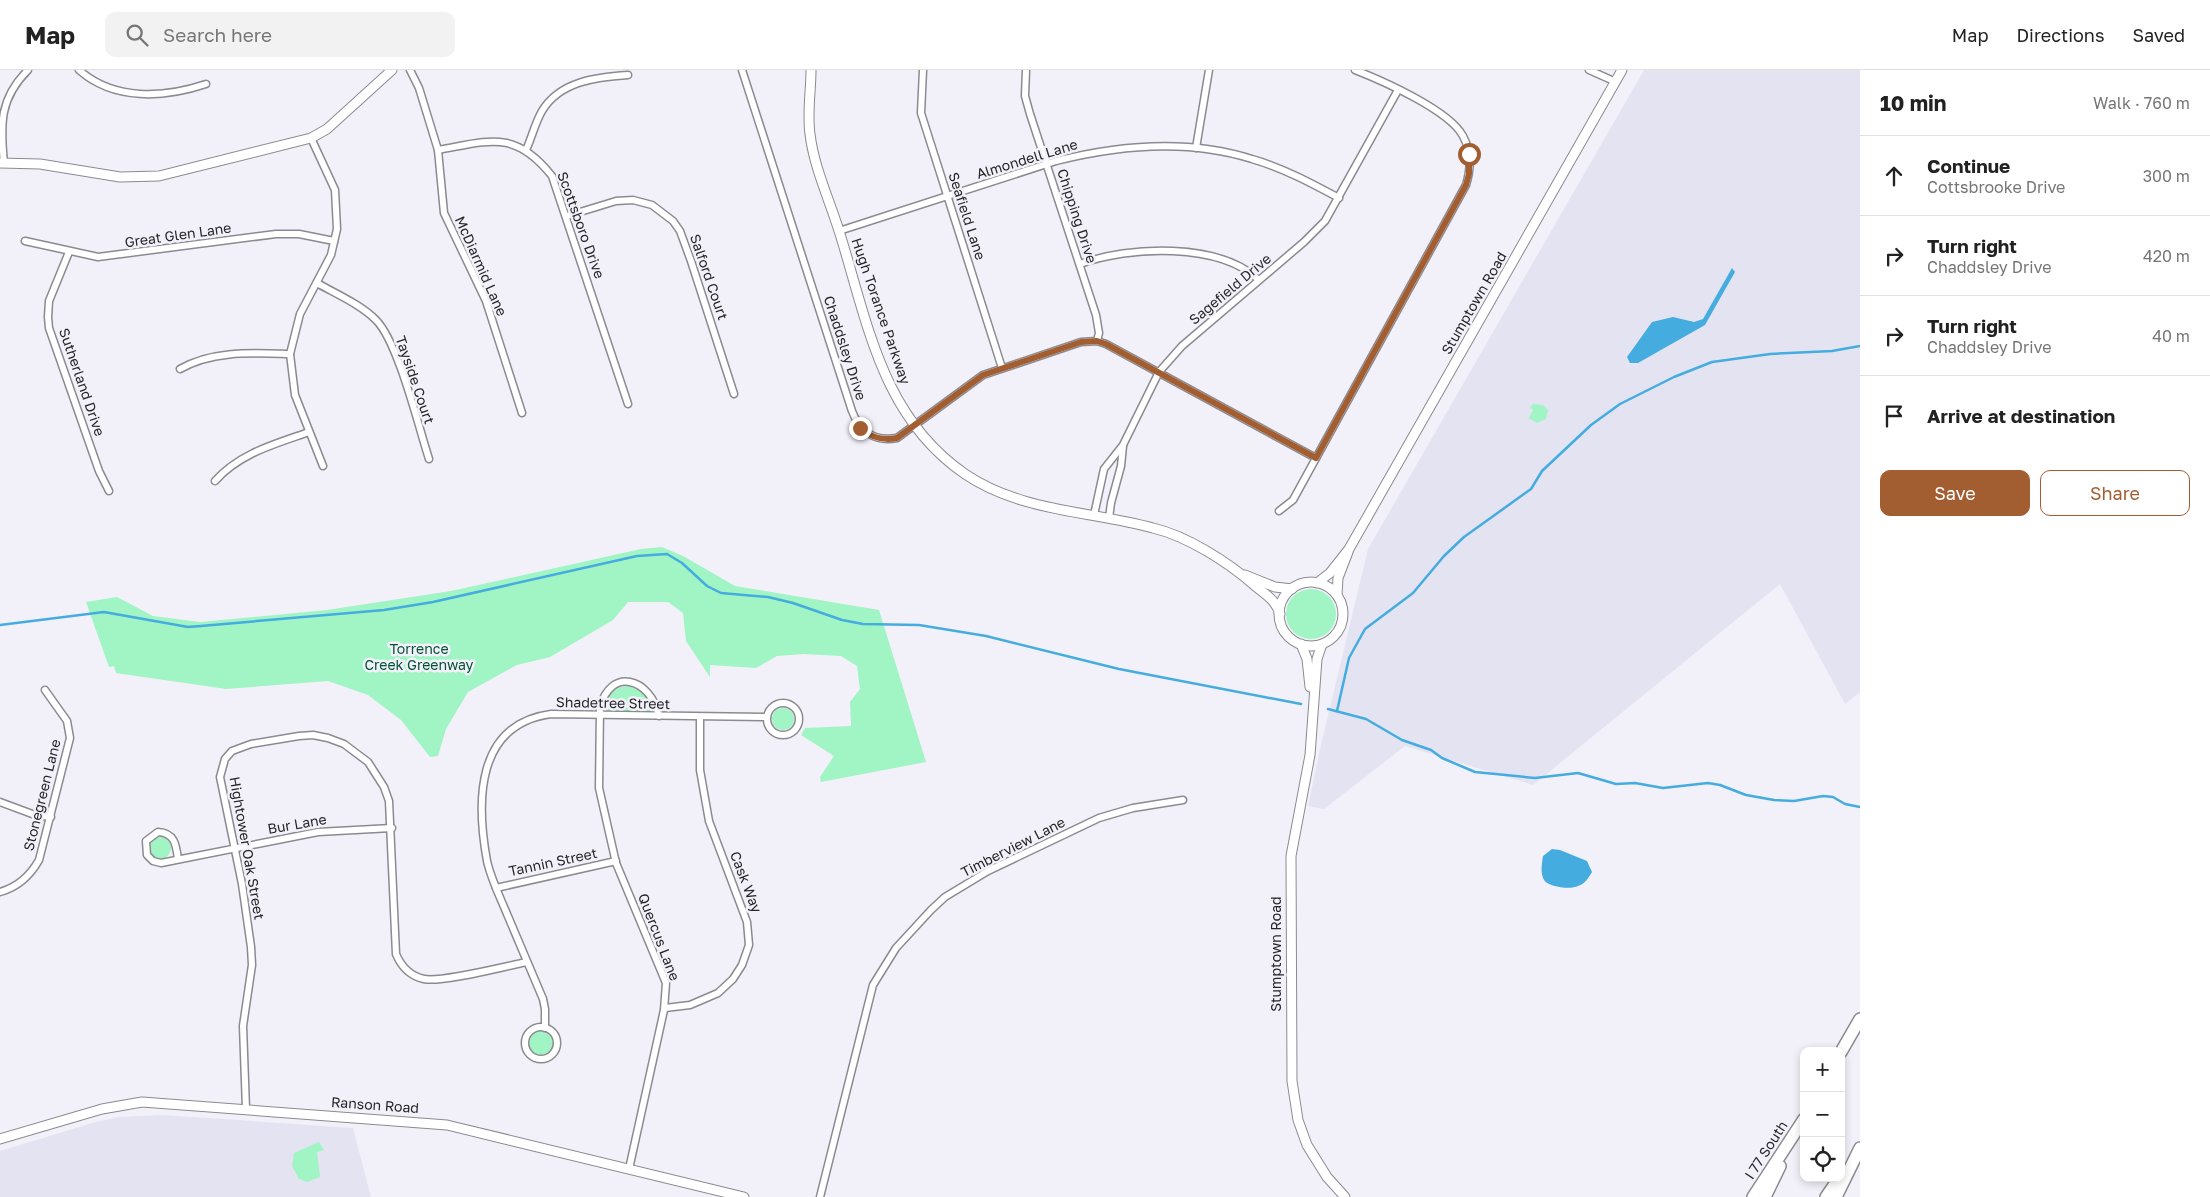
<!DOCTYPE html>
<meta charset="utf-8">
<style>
:root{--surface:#fff;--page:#f2f2f2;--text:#222;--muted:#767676;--line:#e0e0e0;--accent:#a25e30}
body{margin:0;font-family:"Golos Text",sans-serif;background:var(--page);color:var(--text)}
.controls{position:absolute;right:15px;bottom:15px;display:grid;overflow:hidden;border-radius:10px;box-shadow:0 2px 8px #0003}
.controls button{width:45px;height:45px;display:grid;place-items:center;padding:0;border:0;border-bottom:1px solid var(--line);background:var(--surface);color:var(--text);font:25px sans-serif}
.stop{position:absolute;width:15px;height:15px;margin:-11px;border:4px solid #a25e30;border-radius:50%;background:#fff}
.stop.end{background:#a25e30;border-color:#fff;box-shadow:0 1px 5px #0008}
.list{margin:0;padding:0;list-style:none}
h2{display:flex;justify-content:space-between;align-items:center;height:65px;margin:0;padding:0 20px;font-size:21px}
h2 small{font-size:16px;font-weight:400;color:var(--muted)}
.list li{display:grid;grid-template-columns:32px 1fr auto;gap:15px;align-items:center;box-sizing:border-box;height:80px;padding:0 20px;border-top:1px solid var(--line)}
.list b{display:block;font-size:19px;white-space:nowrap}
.list p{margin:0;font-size:16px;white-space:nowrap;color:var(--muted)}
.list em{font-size:16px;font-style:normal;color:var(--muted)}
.actions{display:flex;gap:10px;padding:15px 20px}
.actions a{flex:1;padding:11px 0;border:1px solid var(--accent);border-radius:10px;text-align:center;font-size:18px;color:var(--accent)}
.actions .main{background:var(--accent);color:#fff}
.icon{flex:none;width:28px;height:28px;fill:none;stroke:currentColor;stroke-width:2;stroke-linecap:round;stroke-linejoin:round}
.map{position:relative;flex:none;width:1860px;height:1127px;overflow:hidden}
header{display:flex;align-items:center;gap:30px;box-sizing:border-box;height:70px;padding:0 25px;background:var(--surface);border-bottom:1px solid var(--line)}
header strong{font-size:24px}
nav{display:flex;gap:28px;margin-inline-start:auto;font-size:18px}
.search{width:350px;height:45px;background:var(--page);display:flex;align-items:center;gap:12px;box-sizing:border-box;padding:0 18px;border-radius:10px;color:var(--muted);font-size:19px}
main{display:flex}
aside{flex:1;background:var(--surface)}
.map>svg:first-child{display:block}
.built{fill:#e4e3f2}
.green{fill:#a1f4c4}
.water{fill:#44acdf}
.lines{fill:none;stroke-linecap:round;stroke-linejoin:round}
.stream{stroke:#44acdf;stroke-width:2.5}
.street-casing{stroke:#8b8a91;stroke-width:9}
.secondary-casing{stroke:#8b8a91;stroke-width:11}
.highway-casing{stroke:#8b8a91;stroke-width:14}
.street{stroke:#fff;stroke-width:6}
.secondary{stroke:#fff;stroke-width:9}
.highway{stroke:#fff;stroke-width:11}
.route{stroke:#a25e30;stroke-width:6}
.labels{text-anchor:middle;stroke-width:5;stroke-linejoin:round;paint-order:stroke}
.street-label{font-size:14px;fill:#262629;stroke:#f2f1f9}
.park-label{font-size:14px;fill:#025332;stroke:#f2f1f9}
</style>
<header>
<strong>Map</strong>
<div class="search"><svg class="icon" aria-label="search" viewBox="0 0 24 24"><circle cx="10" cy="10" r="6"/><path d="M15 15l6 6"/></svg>Search here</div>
<nav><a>Map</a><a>Directions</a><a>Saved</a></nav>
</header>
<main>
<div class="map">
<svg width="1860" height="1127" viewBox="0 0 1860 1127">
<rect width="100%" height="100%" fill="#f2f1f9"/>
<g class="built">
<polygon points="1644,0 1860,0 1860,622 1845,634 1780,514 1533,715 1405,676 1324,739 1308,736 1321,675 1368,479"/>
<polygon points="163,1045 353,1058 371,1127 0,1127 0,1081 96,1052 119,1047"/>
</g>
<g class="green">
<polygon points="1533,334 1543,335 1548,340 1546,349 1537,353 1529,348 1533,340 1530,337"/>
<polygon points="662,477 683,486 735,516 879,540 926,692 821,712 820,707 834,686 801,665 805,658 851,656 850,632 860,619 857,596 841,586 804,584 777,586 756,598 710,595 710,607 686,571 683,543 668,532 628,532 613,550 550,587 517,595 468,622 446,659 438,686 430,687 401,650 368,625 328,611 226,619 116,603 114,596 109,597 86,532 117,527 153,546 200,552 327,540 451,521 641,479"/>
<circle cx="1311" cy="544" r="25"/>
<path d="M 630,616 L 646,623 L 654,637 L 652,641 L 605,641 L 604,636 C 608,623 616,616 630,616 Z"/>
<circle cx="783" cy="649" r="11"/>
<circle cx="160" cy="778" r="11"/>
<circle cx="541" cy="973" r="12"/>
<polygon points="319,1072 324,1080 317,1082 320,1107 307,1112 299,1109 292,1096 294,1083"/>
</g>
<g class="water">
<polygon points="1732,198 1735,202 1705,255 1638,293 1630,293 1627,287 1652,252 1673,247 1694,252 1703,249"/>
<path d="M 1552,779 L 1560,780 L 1587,791 L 1592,802 C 1589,807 1585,814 1578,816 C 1571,820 1548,817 1544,810 C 1540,803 1542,793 1543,786 Z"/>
</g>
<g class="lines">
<g class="stream">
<polyline points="0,555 104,542 188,557 201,556 384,540 433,532 637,486 667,484 682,493 707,516 721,523 768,527 793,533 842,550 863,554 919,555 986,566 1119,599 1301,634"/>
<polyline points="1328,639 1366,649 1402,670 1431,680 1442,688 1475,702 1535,708 1578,703 1616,714 1635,713 1663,718 1708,713 1720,715 1746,725 1774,730 1794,731 1823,726 1833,727 1845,734 1860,737"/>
<polyline points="1337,641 1349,588 1365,559 1413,523 1444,486 1464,467 1531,419 1542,401 1591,355 1620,334 1674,307 1712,292 1770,284 1832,281 1860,276"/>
</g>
<defs>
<g id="street">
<path d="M 79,0 C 114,31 164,28 206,14"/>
<polyline points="410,0 419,18 438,80 444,143 486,231 522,343"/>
<path d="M 742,0 L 852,341 C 860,362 875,372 897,368 L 983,305 L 1081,272 L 1097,271 L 1106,274 L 1316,388"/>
<polyline points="923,0 921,43 1002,298"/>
<polyline points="1026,0 1025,26 1030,44 1096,245 1099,263 1097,271"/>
<polyline points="1589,0 1616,12"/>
<polyline points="311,68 335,120 337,159 331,185 300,244 290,284 295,325 323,396"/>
<polyline points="1196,78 1209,0"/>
<path d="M 438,80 C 489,71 515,59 552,106 L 628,334"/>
<path d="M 526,80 C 532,67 535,53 542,41 C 560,11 597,7 628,5"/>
<path d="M 4,93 C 0,53 0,28 28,0"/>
<polyline points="567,146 616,131 633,130 652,135 673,151 680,161 691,191 734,324"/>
<path d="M 839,161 L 1056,91 C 1119,75 1189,69 1252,89 C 1283,98 1311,113 1339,128"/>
<polyline points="25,171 98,187 276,164 299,164 334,171"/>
<polyline points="69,182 49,231 48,247 49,258 99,401 109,421"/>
<path d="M 1080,194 C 1129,176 1219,172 1259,210"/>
<path d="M 317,213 C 336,224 360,234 376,250 C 398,272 418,355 429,389"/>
<path d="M 180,299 C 213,280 253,283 290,284"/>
<path d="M 215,411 C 240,383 275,374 309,362"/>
<path d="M 1279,441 L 1293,430 L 1466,115 C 1471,99 1471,81 1463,66 C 1449,40 1383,11 1355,0"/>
<polyline points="1094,445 1104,399 1123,375 1159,302 1182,276 1304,172 1325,151 1398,20"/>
<polyline points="1109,448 1111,433 1121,396 1123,376"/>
<circle cx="783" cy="649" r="16"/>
<polyline points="0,732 35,745 51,747"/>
<path d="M 178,789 C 176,775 175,763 158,762 L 146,771 L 147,785 L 153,791 L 161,793 L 318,762 L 392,758"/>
<polyline points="496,818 616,791"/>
<path d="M 0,822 C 18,817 30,806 39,790 L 70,668 L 67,651 L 45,620"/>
<polyline points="665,938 690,935 718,923 733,909 742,895 749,875 747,852 709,751 700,700 700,647"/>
<circle cx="541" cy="973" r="16"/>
<path d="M 545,958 L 545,939 L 543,929 C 531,901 519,872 507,844 C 500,827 491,809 487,791 C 476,731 476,654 551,644 L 767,647"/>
<path d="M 246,1039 L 243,956 L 252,895 L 251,877 L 242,814 L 220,707 L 225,689 L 232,681 L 251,674 L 299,666 L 313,665 L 328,668 L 344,674 L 368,692 L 384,717 L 389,731 L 396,884 C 401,896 410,906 424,909 C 441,913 506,896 527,892"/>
<path d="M 629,1099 L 664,940 L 666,913 L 616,793 L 599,718 L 600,638 C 610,597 650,607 659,646"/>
<polyline points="820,1127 873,915 896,878 931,840 945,827 988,801 1099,748 1133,738 1183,730"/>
</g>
<g id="secondary">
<path d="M 811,0 C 811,21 807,43 810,64 C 814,98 830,131 840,164 C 868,254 882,347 965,404 C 1021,442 1091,441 1153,458 C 1187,466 1228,492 1254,515 C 1266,525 1275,529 1280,544"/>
<polyline points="0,93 40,94 120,107 159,106 311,68 327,59 392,0"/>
<polyline points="1245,505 1275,517 1292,519"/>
<circle cx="1311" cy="544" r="32"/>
<polyline points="1317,513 1330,503 1349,479 1622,0"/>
<polyline points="1337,525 1338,508 1348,482"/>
<polyline points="1301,574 1307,589 1310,617"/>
<polyline points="1322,574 1317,589 1310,685 1291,786 1292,1011 1298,1050 1307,1075 1327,1107 1345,1127"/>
<polyline points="0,1069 102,1039 142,1032 447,1055 744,1127"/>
</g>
<g id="highway">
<polyline points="1841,982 1860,949"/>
<polyline points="1753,1127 1804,1049"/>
<polyline points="1765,1127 1780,1096"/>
<polyline points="1826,1127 1839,1108"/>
<polyline points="1836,1127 1860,1078"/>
</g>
</defs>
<use href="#street" class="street-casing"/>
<use href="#secondary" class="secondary-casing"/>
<use href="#highway" class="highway-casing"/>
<use href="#street" class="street"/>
<use href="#secondary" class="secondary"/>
<use href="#highway" class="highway"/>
</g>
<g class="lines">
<path class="route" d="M 860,358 C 872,368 883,371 897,368 L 983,305 L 1081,272 L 1097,271 L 1106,274 L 1316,388 L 1466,115 L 1469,104 L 1469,84"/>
</g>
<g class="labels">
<g class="street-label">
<text transform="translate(1027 89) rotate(-17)" y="5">Almondell Lane</text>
<text transform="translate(967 146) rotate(72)" y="5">Seafield Lane</text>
<text transform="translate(1077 146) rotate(72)" y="5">Chipping Drive</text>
<text transform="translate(581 155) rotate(70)" y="5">Scottsboro Drive</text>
<text transform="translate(178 165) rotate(-8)" y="5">Great Glen Lane</text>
<text transform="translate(481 196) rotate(66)" y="5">McDiarmid Lane</text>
<text transform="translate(709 207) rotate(71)" y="5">Salford Court</text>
<text transform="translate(1230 219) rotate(-40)" y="5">Sagefield Drive</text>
<text transform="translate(1474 233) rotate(-60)" y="5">Stumptown Road</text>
<text transform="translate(881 241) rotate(71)" y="5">Hugh Torance Parkway</text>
<text transform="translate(845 278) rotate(72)" y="5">Chaddsley Drive</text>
<text transform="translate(415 310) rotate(71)" y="5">Tayside Court</text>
<text transform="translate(82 312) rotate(71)" y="5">Sutherland Drive</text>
<text transform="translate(613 633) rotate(1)" y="5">Shadetree Street</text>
<text transform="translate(42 725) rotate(-76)" y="5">Stonegreen Lane</text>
<text transform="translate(297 754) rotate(-10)" y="5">Bur Lane</text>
<text transform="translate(1013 777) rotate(-27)" y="5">Timberview Lane</text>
<text transform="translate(247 778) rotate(80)" y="5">Hightower Oak Street</text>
<text transform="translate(553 792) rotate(-12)" y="5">Tannin Street</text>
<text transform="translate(746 812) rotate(69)" y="5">Cask Way</text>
<text transform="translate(659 867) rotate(69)" y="5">Quercus Lane</text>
<text transform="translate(1276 884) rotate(-90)" y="5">Stumptown Road</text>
<text transform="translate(375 1035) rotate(4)" y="5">Ranson Road</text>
<text transform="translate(1766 1080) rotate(-57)" y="5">I 77 South</text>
</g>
<g class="park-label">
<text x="419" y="584">Torrence<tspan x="419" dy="16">Creek Greenway</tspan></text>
</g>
</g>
</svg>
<div class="controls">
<button>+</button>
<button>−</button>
<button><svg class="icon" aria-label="locate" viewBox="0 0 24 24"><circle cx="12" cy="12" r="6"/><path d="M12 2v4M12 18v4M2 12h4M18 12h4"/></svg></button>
</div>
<div class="stop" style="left:1469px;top:84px"></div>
<div class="stop end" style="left:860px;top:358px"></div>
</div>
<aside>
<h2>10 min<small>Walk · 760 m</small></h2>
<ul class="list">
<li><svg class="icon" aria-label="ahead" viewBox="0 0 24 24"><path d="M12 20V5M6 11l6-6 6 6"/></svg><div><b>Continue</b><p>Cottsbrooke Drive</p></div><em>300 m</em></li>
<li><svg class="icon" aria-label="right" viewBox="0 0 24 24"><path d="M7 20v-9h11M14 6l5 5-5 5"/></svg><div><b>Turn right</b><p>Chaddsley Drive</p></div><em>420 m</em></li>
<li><svg class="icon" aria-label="right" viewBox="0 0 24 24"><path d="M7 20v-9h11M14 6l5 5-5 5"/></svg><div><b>Turn right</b><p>Chaddsley Drive</p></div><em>40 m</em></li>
<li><svg class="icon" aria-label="arrive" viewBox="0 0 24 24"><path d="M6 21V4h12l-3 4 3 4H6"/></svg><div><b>Arrive at destination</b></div></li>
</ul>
<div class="actions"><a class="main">Save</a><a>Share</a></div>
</aside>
</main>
